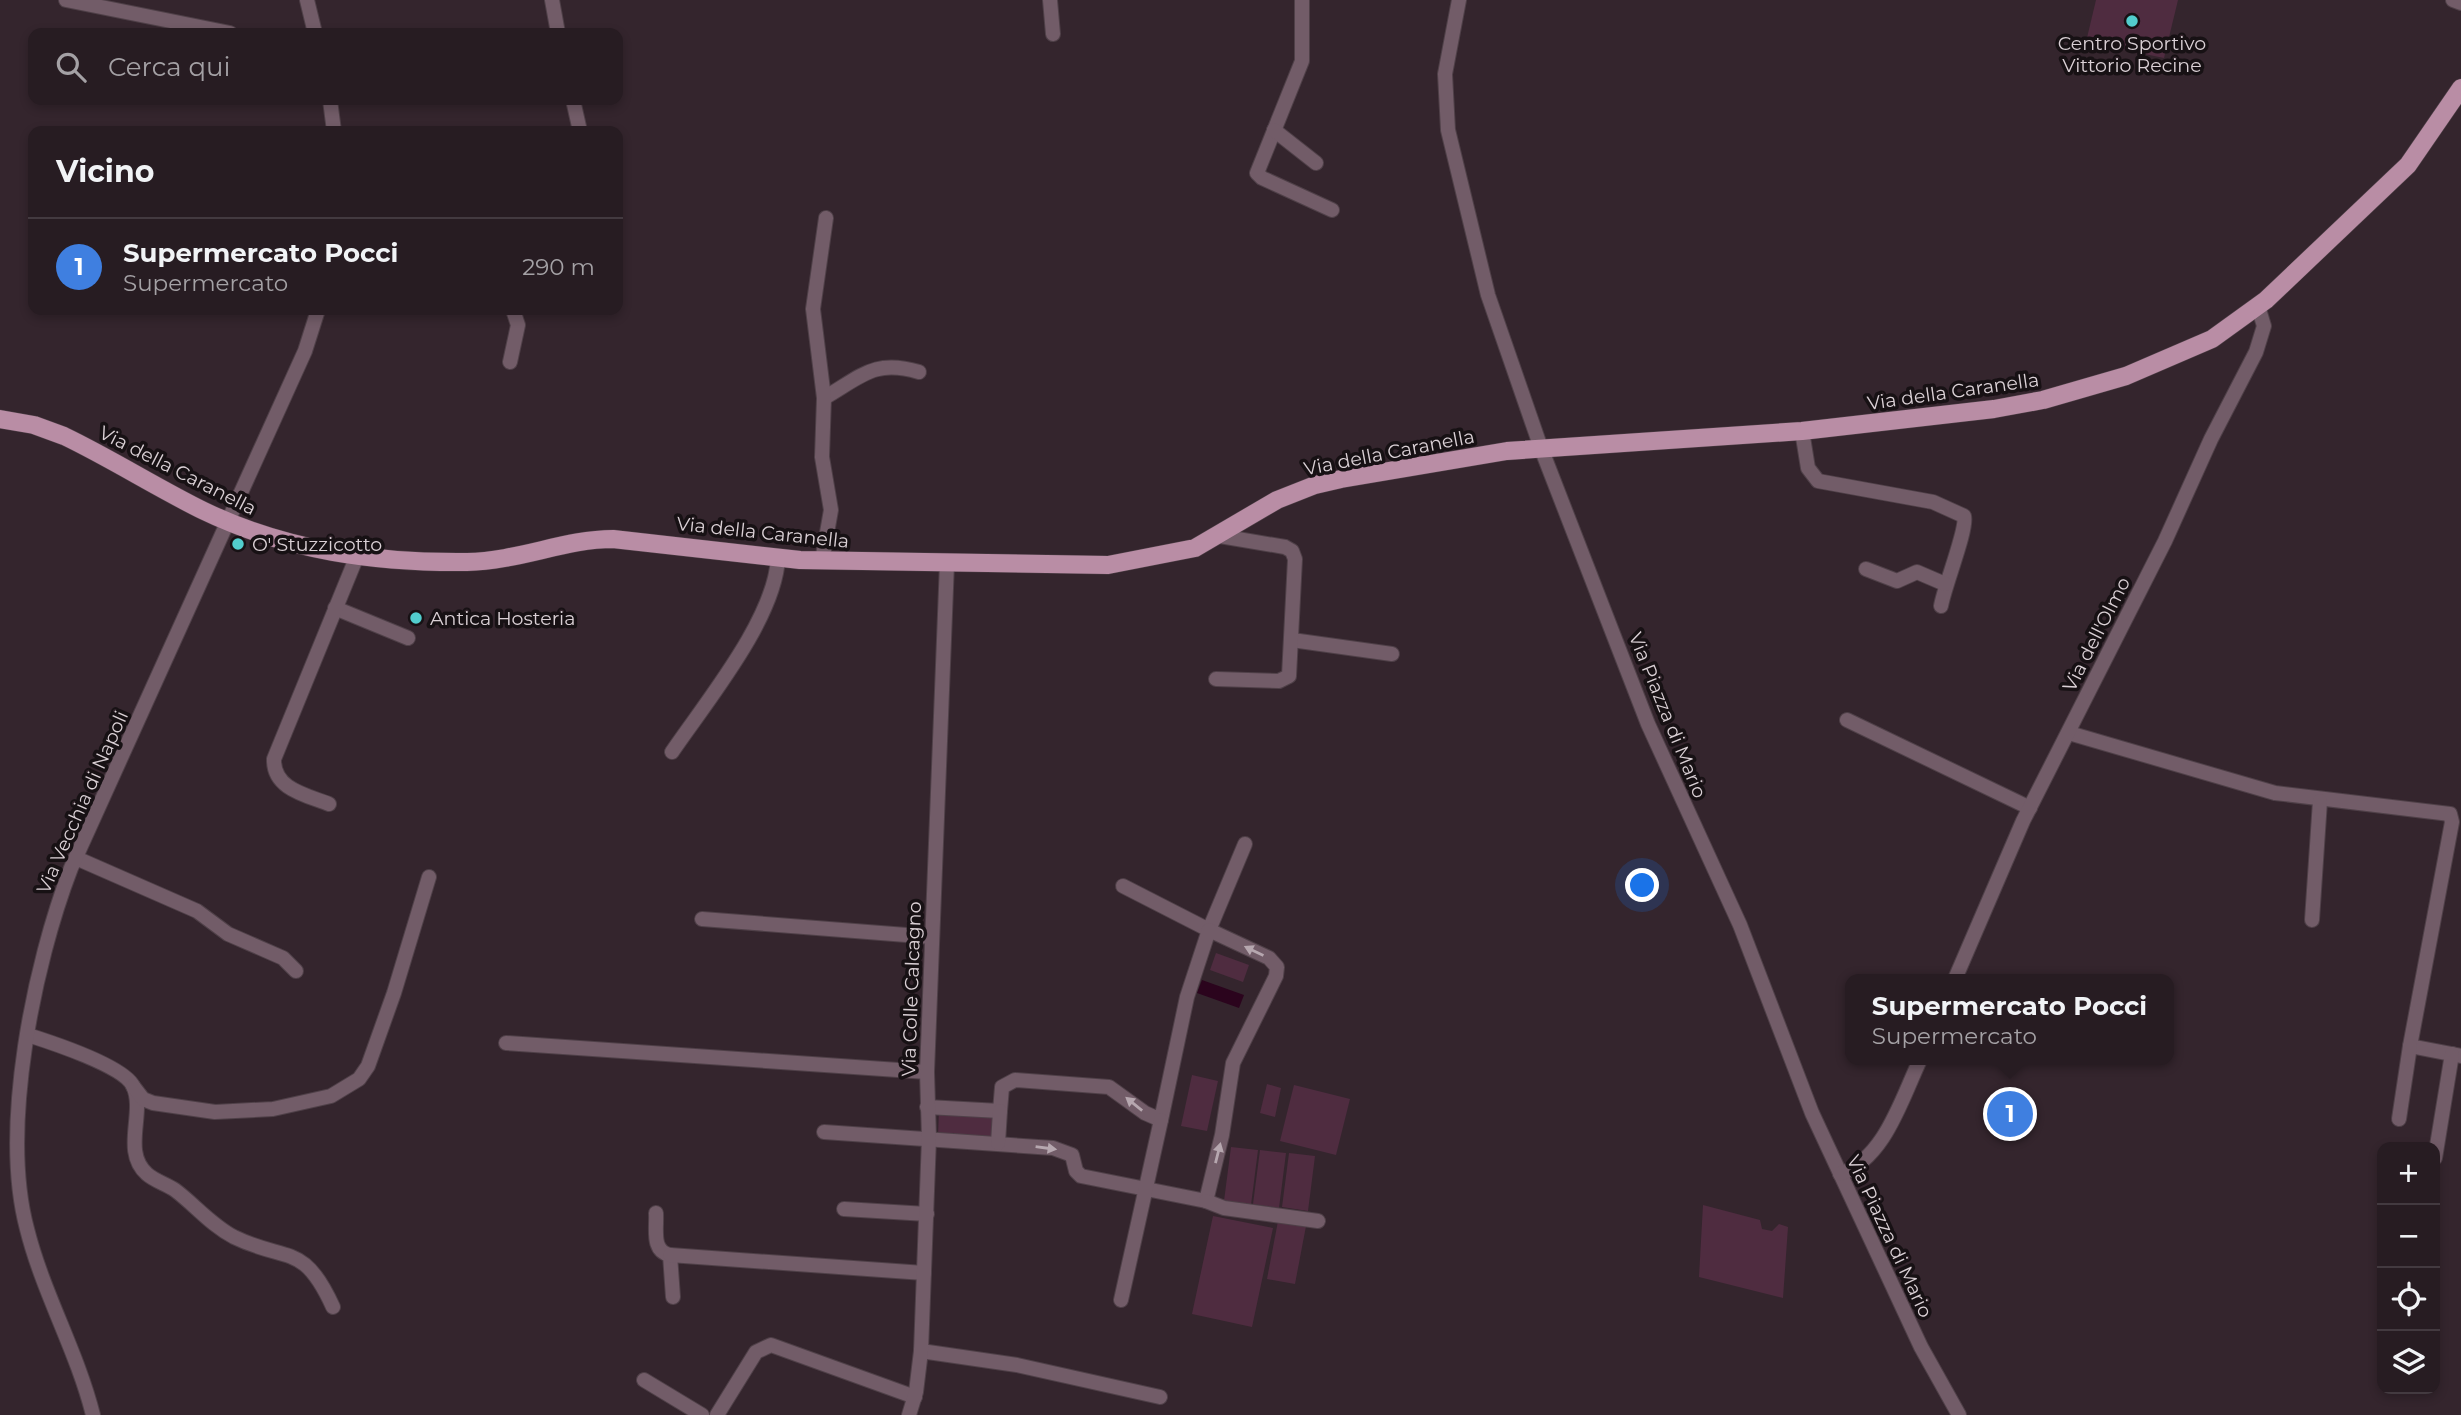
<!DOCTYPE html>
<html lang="it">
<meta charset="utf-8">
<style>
:root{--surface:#271c22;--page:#2f252a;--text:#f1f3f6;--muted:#a4a1a5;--line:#433a40;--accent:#52cdcd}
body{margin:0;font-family:Montserrat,sans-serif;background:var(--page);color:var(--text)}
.controls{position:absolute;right:21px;bottom:21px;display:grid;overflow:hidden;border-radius:14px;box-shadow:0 4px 10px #0003}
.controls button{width:63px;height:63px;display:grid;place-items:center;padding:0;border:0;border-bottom:2px solid var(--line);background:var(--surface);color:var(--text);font:35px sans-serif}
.you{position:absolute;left:1643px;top:886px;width:24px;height:24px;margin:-18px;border:5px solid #fff;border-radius:50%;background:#1a73e8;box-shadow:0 0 0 10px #1a73e833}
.badge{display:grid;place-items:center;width:46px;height:46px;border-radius:50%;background:var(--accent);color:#fff;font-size:23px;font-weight:700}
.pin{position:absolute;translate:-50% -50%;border:4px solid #fff;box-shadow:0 2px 7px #0006}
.popup{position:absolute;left:1845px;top:974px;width:329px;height:91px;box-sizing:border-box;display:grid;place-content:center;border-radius:14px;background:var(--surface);filter:drop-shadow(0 2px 5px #0005);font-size:23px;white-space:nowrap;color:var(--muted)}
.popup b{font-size:26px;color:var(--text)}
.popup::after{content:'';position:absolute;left:50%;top:100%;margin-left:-14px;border:14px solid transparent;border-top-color:var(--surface)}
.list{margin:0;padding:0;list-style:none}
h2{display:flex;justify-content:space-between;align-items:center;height:91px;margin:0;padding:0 28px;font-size:30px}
h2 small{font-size:23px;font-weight:400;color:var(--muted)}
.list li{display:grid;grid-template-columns:46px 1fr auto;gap:21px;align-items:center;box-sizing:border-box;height:98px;padding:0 28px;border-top:2px solid var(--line)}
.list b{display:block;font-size:26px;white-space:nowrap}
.list p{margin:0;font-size:23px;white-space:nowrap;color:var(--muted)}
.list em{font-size:23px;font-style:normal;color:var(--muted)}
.icon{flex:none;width:38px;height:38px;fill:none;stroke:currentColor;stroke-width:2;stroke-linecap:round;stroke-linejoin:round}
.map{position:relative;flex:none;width:2461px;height:1415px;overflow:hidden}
.search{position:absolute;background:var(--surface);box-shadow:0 4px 10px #0003;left:28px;top:28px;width:595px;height:77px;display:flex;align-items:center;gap:18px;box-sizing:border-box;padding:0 24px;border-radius:14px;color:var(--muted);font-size:26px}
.panel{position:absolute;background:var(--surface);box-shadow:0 4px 10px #0003;left:28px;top:126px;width:595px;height:189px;border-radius:14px}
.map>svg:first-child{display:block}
.green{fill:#4f2c40}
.water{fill:#2b041d}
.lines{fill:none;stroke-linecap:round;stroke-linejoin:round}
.minor-casing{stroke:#4f4048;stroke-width:16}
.major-casing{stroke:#4f4048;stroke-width:19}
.minor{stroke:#725c68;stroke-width:14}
.major{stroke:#b98da5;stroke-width:18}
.oneway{fill:#b6a7af}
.poi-dot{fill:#52cdcd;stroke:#171114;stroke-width:2.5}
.labels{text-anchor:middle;stroke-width:7;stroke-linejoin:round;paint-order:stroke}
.poi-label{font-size:19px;fill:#dad0d5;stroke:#171114;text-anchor:start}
.street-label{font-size:19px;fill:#dad0d5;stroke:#171114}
</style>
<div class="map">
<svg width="2461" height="1415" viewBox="0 0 2461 1415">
<rect width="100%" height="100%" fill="#34252d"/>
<g class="green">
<polygon points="2096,0 2178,0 2164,58 2086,42"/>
<polygon points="1216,953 1249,965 1243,982 1210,970"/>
<polygon points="1192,1075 1218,1081 1207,1131 1181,1126"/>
<polygon points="1267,1084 1281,1088 1275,1117 1260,1113"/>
<polygon points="1294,1085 1350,1099 1336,1155 1280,1141"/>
<polygon points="939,1110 997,1114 996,1140 938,1136"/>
<polygon points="1231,1147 1258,1150 1251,1205 1224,1201"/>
<polygon points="1260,1150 1286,1153 1279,1208 1253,1204"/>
<polygon points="1289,1153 1315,1156 1308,1211 1282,1207"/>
<polygon points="1703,1205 1760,1220 1762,1229 1772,1231 1779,1224 1788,1227 1783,1298 1699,1277"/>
<polygon points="1213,1216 1273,1228 1252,1327 1192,1314"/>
<polygon points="1278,1221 1306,1226 1295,1284 1267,1279"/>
</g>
<polygon class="water" points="1202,980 1244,995 1239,1008 1197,993"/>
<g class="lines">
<defs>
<g id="minor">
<polyline points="66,0 230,33"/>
<polyline points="307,0 315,33"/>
<polyline points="552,0 558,33"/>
<polyline points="1050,0 1053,34"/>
<polyline points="1302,0 1302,61 1257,173 1262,178 1332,210"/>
<polyline points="1459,0 1445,74 1448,130 1488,295 1541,448 1648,724 1740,925 1812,1113 1921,1347 1959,1415"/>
<polyline points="2453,0 2461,3"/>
<polyline points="330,100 334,131"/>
<polyline points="573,100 580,131"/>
<polyline points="1274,130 1316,163"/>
<polyline points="510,362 518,325 513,310"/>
<path d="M 824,398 C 862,376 874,359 919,372"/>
<path d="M 1802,431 L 1808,468 L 1818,481 L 1933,502 L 1964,516 C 1968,528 1944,587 1941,606"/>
<polyline points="822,561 831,510 822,457 824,398 813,309 826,218"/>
<polyline points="1866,569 1897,581 1917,572 1945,584"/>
<polyline points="335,608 408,638"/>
<polyline points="1292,640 1392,654"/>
<polyline points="1216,679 1279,681 1289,676 1295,559 1292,551 1285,547 1220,536"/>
<polyline points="1847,720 2030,808"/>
<polyline points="2069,733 2275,793 2450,814 2452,822 2410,1046 2461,1056"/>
<path d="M 672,752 C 706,702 775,619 778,558"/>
<path d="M 329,804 C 306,795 273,789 274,759 L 357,556"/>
<polyline points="76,858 197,911 228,934 283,958 296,971"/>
<polyline points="1123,886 1209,930 1245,844"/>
<polyline points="702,919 932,937"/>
<polyline points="2312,920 2320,801"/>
<polyline points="1955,979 2023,821 2165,541 2211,439 2256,352 2264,326 2258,306"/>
<path d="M 28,1035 C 50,1042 124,1066 133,1086 C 146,1112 121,1151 147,1174 C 155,1181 166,1184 175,1190 C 195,1205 211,1225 234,1237 C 287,1263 303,1241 333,1307"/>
<polyline points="506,1043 927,1072"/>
<polyline points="133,1086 143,1099 153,1103 215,1112 273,1109 331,1096 359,1079 368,1066 394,993 429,877"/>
<polyline points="2399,1119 2410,1046"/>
<polyline points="824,1132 1053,1148 1072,1155 1076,1171 1081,1176 1206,1201 1222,1135 1233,1063 1276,976 1277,967 1269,958 1209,930 1187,997 1161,1120 1145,1113 1109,1087 1015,1080 1002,1087 1000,1111 927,1107"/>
<polyline points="998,1143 1000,1111"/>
<polyline points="2435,1158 2452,1054"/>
<path d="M 1840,1174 C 1885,1158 1901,1100 1920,1060"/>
<polyline points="1206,1201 1224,1208 1318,1221"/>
<polyline points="844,1209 927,1214"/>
<path d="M 656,1213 C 657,1229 651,1251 670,1255 L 673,1297"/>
<polyline points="670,1255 924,1273"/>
<polyline points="1121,1300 1161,1120"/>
<polyline points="921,1351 1017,1365 1160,1397"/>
<polyline points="644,1380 702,1415"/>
<path d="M 93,1415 C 77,1351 43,1293 27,1229 C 0,1128 34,964 71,868 L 305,351 L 318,310"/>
<polyline points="717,1415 756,1352 771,1345 915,1397"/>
<polyline points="909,1415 916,1392 921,1351 929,1138 927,1072 947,563"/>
</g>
<path id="major" d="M 0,419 L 34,425 L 64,436 C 112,459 157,488 204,511 C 287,551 376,563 467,562 C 519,561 565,539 613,539 L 800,560 L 1108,565 L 1195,548 L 1277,500 L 1315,485 L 1341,479 L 1507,451 L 1802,431 L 1994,409 L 2043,400 L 2126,376 L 2212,339 L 2266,300 L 2408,165 L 2461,88"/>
</defs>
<use href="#minor" class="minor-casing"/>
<use href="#major" class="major-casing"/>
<use href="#minor" class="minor"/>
<use href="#major" class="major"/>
</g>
<defs><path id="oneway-solid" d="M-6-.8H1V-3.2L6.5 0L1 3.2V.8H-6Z" transform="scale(1.75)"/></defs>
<g class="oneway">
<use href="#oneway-solid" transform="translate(1254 951) rotate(-154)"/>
<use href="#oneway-solid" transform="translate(1134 1104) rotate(-141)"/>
<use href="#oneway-solid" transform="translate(1046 1148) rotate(8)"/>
<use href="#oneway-solid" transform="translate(1218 1153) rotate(-76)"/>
</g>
<g class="poi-dot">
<circle cx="2132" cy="21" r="7"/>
<circle cx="238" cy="544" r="7"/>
<circle cx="416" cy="618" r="7"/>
</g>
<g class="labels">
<g class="poi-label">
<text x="2132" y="50" text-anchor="middle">Centro Sportivo<tspan x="2132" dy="22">Vittorio Recine</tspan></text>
<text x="252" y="551">O' Stuzzicotto</text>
<text x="430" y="625">Antica Hosteria</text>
</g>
<g class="street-label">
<text transform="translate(1953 391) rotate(-8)" y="7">Via della Caranella</text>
<text transform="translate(1389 452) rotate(-11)" y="7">Via della Caranella</text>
<text transform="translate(178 470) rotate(27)" y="7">Via della Caranella</text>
<text transform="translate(763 532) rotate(6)" y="7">Via della Caranella</text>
<text transform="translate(2096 634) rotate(-63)" y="7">Via dell'Olmo</text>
<text transform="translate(1668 715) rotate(68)" y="7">Via Piazza di Mario</text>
<text transform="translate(82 802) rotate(-66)" y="7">Via Vecchia di Napoli</text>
<text transform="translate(911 989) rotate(-88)" y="7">Via Colle Calcagno</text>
<text transform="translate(1890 1236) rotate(65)" y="7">Via Piazza di Mario</text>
</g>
</g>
</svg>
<div class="controls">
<button>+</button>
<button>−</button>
<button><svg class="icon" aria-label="locate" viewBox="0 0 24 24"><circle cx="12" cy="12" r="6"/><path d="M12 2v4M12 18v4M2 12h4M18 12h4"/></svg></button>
<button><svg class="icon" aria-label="layers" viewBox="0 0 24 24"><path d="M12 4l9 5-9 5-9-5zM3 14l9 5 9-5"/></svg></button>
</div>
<div class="you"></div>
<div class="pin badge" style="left:2010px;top:1114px;background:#3f7fe0">1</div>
<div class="popup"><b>Supermercato Pocci</b>Supermercato</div>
<div class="search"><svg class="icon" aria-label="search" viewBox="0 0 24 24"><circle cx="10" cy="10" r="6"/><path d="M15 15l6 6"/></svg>Cerca qui</div>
<section class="panel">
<h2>Vicino<small></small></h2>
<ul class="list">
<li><span class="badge" style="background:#3f7fe0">1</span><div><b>Supermercato Pocci</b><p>Supermercato</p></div><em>290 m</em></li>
</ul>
</section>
</div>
